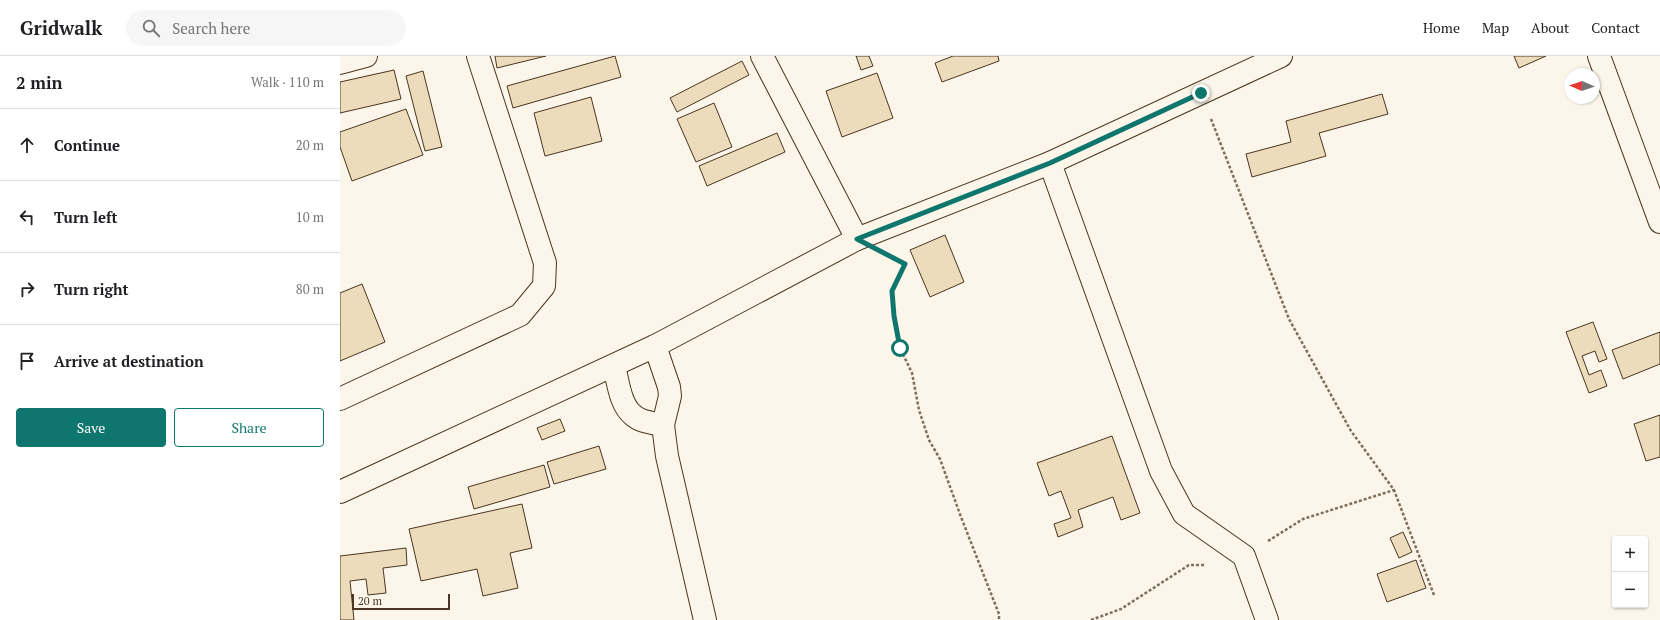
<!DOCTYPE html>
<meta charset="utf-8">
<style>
:root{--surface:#fff;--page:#f6f6f6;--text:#202124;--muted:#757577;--line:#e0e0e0;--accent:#0f766e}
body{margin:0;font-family:"PT Serif",serif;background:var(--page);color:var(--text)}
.controls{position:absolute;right:12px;bottom:12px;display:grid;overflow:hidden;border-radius:4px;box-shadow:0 1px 3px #0004}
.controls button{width:36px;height:36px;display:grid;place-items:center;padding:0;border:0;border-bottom:1px solid var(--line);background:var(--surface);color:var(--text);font:20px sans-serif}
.compass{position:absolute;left:1224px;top:12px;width:36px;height:36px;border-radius:50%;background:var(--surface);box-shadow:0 1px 3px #0004;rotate:272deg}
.scale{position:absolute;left:12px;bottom:10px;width:98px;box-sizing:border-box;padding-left:4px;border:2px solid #4a3520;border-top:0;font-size:11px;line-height:14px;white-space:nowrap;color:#4a3520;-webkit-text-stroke:3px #fbf6e9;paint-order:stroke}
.stop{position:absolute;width:12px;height:12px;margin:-9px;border:3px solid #0f766e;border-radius:50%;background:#fff}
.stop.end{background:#0f766e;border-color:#fff;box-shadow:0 1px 4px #0008}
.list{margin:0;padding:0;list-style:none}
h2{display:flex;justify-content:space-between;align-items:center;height:52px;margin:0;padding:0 16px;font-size:17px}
h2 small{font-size:13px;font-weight:400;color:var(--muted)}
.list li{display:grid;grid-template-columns:26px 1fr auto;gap:12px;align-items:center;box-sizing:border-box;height:72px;padding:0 16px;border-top:1px solid var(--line)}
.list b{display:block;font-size:15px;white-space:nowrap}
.list em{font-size:13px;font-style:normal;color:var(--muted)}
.actions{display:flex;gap:8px;padding:12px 16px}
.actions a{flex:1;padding:9px 0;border:1px solid var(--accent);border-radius:4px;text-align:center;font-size:14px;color:var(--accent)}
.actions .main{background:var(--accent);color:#fff}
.icon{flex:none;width:22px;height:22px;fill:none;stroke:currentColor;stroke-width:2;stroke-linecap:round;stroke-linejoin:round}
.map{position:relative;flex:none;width:1320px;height:564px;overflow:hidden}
header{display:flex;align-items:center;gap:24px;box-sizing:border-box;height:56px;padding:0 20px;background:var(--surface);border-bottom:1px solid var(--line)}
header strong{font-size:19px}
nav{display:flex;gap:22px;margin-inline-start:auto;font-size:14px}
.search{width:280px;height:36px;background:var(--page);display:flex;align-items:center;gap:10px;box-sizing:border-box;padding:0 14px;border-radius:22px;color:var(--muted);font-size:15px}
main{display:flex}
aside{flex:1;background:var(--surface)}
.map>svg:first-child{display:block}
.building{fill:#ecdcbc;stroke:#4a3520}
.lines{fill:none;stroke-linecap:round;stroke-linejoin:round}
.minor-casing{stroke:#4a3520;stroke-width:24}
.major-casing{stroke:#4a3520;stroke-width:24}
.path{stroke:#7f6f5c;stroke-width:2.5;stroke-dasharray:3 2;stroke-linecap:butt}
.minor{stroke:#fbf6e9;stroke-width:22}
.major{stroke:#fbf6e9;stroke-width:22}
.route{stroke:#0f766e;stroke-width:5}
</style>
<header>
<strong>Gridwalk</strong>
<div class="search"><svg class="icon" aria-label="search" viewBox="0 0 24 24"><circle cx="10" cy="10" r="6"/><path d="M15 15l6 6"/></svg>Search here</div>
<nav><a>Home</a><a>Map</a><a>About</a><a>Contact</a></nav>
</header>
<main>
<aside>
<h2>2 min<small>Walk · 110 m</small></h2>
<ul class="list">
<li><svg class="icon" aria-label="ahead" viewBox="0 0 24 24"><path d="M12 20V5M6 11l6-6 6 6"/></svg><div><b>Continue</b></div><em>20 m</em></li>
<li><svg class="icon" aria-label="left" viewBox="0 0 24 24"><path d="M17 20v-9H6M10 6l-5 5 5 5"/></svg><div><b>Turn left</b></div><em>10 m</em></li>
<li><svg class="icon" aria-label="right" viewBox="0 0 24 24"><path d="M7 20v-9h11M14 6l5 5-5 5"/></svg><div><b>Turn right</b></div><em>80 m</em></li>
<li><svg class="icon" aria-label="arrive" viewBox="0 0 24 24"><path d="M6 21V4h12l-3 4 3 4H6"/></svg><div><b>Arrive at destination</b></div></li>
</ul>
<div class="actions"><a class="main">Save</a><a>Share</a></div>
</aside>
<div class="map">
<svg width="1320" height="564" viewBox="0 0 1320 564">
<rect width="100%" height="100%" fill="#fbf6e9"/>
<g class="building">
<polygon points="155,0 206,0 157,12"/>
<polygon points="275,0 281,21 173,52 167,30"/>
<polygon points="516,0 529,0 533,10 521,14"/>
<polygon points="613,0 658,0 659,5 602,26 595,7"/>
<polygon points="1174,0 1206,0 1179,12"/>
<polygon points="402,5 409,19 337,56 330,42"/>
<polygon points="54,14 61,43 0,57 0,26"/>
<polygon points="83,15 102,91 85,95 66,20"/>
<polygon points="537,17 553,62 502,81 486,35"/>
<polygon points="1042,38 1048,58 979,77 986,100 912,121 906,98 951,86 946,65"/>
<polygon points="251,41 262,85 205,100 194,57"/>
<polygon points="374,47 392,91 356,106 337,63"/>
<polygon points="66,53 83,99 12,125 0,91 0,76"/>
<polygon points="437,77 445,96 367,130 359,110"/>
<polygon points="605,179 624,226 590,241 570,194"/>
<polygon points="22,228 45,286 0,305 0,237"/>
<polygon points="1253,266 1267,303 1259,306 1255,295 1242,300 1249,319 1261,314 1267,330 1249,337 1226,276"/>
<polygon points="1320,276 1320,308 1283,323 1272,294"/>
<polygon points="1320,359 1320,401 1306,405 1294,368"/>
<polygon points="220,363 225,375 202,384 197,372"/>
<polygon points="772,380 800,457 781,464 773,441 738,454 743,471 718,481 714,468 731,462 721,435 709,440 697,407"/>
<polygon points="259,390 266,413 214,428 207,406"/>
<polygon points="204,409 210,431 134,453 128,431"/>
<polygon points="182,448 192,492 170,497 178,532 143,540 137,513 81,525 69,473"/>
<polygon points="1063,476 1072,496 1059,502 1050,482"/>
<polygon points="66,492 67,509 43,512 46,537 28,539 26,523 10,525 14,564 0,564 0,500"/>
<polygon points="1076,504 1086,532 1047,546 1037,518"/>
</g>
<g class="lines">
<defs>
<g id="minor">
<polyline points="422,0 517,183"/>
<polyline points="1259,0 1320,166"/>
<polyline points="0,7 26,0"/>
<polyline points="710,107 821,415 844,458 904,500 927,564"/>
<polyline points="315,290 329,331 330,340 323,369"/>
<path d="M 274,310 C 278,325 280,349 293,359 C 300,366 313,367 323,369 L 327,400 L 365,564"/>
<polyline points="0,343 180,259 204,230 205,207 138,0"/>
</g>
<polyline id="major" points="0,436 315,290 517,183 710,107 941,0"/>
</defs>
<use href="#minor" class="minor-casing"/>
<use href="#major" class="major-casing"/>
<g class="path">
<polyline points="871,63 949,263 1011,375 1054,434 1094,539"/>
<polyline points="551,201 565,208 552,235 554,260 560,292 572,317 579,354 589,384 600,403 621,461 659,558 659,564"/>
<polyline points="928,485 963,463 1054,434"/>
<polyline points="751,564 781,553 849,509 866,509"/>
</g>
<use href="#minor" class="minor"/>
<use href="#major" class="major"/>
</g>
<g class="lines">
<polyline class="route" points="560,292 554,260 552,235 565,208 517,183 710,107 861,37"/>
</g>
</svg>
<div class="controls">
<button>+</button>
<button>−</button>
</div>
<svg class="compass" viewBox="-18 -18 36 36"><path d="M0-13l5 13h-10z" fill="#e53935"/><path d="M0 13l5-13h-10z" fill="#757577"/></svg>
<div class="scale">20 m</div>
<div class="stop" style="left:560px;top:292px"></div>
<div class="stop end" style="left:861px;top:37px"></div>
</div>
</main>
